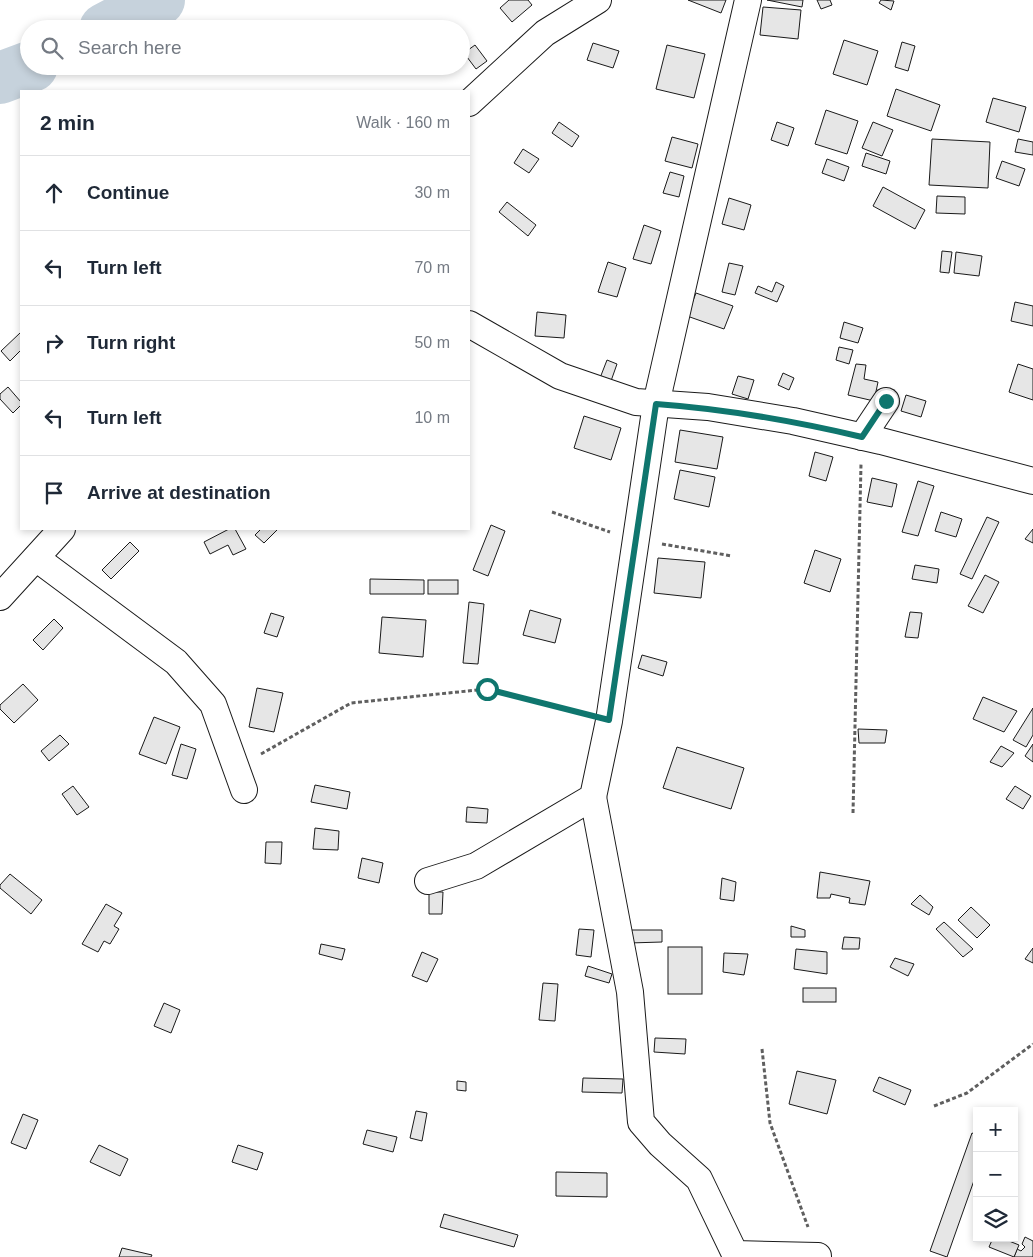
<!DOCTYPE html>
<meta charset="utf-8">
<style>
:root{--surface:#fff;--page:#f6f6f7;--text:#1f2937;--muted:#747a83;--line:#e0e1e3}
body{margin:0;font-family:Arial,sans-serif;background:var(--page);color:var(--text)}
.controls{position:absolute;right:15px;bottom:15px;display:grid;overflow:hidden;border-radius:0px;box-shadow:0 2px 8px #0003}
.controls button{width:45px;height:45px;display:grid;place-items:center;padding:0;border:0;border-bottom:1px solid var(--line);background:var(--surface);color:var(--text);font:25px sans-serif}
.stop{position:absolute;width:15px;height:15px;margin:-11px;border:4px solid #0f766e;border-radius:50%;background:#fff}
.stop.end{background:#0f766e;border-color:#fff;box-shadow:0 1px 5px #0008}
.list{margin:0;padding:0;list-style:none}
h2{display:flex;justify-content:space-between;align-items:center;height:65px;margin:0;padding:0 20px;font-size:21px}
h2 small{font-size:16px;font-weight:400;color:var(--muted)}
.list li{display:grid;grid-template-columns:32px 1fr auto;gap:15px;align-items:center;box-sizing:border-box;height:75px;padding:0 20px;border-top:1px solid var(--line)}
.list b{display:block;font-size:19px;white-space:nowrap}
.list em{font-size:16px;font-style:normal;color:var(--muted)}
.icon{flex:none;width:28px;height:28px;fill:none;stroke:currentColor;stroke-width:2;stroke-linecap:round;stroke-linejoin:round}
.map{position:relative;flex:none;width:1033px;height:1257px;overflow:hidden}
.search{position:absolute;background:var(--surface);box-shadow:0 2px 8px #0003;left:20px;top:20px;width:450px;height:55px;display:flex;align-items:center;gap:12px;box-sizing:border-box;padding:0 18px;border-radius:28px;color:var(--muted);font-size:19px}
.panel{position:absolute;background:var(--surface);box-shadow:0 2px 8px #0003;left:20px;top:90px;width:450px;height:440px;border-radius:0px}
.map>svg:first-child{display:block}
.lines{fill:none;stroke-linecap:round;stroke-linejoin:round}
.river{stroke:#c6d2dc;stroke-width:52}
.building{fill:#e6e6e6;stroke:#1a1a1a}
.street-casing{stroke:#1a1a1a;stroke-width:28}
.path{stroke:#5f5f5f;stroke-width:3;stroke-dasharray:4 2.5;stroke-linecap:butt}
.street{stroke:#fff;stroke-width:26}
.route{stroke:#0f766e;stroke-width:6}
</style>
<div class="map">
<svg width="1033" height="1257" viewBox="0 0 1033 1257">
<rect width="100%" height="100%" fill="#fff"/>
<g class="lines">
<g class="river">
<polyline points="105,29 159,0"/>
<polyline points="0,78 32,66"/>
</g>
</g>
<g class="building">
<polygon points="509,0 528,0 532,5 512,22 500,8"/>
<polygon points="688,0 726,0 721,13"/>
<polygon points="767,0 803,0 802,7"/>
<polygon points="817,0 830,0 832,5 821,9"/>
<polygon points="881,0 894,1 891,10 879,3"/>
<polygon points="763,7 801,10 798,39 760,35"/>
<polygon points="844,40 878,51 867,85 833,74"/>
<polygon points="902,42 915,46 908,71 895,67"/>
<polygon points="593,43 619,51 613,68 587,60"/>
<polygon points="475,45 487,61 476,69 464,53"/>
<polygon points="667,45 705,54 694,98 656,89"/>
<polygon points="896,89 940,105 931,131 887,116"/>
<polygon points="993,98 1026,107 1019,132 986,122"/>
<polygon points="826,110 858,121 847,154 815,144"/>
<polygon points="559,122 579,136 572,147 552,133"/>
<polygon points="777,122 794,128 788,146 771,140"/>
<polygon points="873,122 893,130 882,156 862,148"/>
<polygon points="672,137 698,144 692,168 665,161"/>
<polygon points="932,139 990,142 988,188 929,185"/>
<polygon points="1018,139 1033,142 1033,155 1015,152"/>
<polygon points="523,149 539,159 529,173 514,163"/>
<polygon points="866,153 890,161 886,174 862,166"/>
<polygon points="827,159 849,167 844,181 822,173"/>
<polygon points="1002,161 1025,169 1019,186 996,178"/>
<polygon points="670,172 684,176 679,197 663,193"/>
<polygon points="883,187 925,210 915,229 873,206"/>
<polygon points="937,196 965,197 965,214 936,213"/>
<polygon points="729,198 751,205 744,230 722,224"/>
<polygon points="507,202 536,225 528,236 499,212"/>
<polygon points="644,225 661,231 651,264 633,259"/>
<polygon points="942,251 952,252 949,273 940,272"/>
<polygon points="956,252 982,256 979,276 954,273"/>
<polygon points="608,262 626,268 617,297 598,292"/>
<polygon points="729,263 743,266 735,295 722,292"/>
<polygon points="776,282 784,286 777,302 755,293 758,286 772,292"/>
<polygon points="696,293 733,306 724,329 687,316"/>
<polygon points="1015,302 1033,306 1033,326 1011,321"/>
<polygon points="537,312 566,315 564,338 535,336"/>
<polygon points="844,322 863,328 858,343 840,338"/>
<polygon points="20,333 21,335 21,350 10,361 1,351"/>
<polygon points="839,347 853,350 849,364 836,360"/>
<polygon points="607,360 617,364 611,381 600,378"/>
<polygon points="856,364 866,365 864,379 878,382 874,401 848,395"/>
<polygon points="1018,364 1033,369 1033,400 1009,392"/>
<polygon points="783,373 794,378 789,390 778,385"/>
<polygon points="738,376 754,380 748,399 732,394"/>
<polygon points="8,387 21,402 21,405 13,413 0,399 0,394"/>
<polygon points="906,395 926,401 921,417 901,411"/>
<polygon points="584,416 621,428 611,460 574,448"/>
<polygon points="680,430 723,437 717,469 675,462"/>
<polygon points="815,452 833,457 826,481 809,476"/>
<polygon points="680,470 715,477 709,507 674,499"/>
<polygon points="872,478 897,484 892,507 867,502"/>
<polygon points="918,481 934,486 918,536 902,532"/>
<polygon points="941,512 962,519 956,537 935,531"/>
<polygon points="987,517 999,522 972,579 960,574"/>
<polygon points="491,525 505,531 488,576 473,570"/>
<polygon points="229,529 235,529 246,549 233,555 228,545 210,554 204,542"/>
<polygon points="261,529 278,529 264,543 255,535"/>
<polygon points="1033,529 1033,543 1025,539"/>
<polygon points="130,542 139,551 111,579 102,570"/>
<polygon points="815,550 841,559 830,592 804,583"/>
<polygon points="658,558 705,562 701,598 654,593"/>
<polygon points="915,565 939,569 937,583 912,579"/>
<polygon points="985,575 999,582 983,613 968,606"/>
<polygon points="370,579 424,580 424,594 370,594"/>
<rect x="428" y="580" width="30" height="14"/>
<polygon points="469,602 484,604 478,664 463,663"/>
<polygon points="530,610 561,619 555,643 523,635"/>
<polygon points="910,612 922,613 918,638 905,637"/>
<polygon points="271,613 284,617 277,637 264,633"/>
<polygon points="382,617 426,620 423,657 379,653"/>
<polygon points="54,619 63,628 43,650 33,640"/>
<polygon points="642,655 667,662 663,676 638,668"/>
<polygon points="23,684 38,700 14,723 0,709 0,705"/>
<polygon points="257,688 283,693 274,732 249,727"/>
<polygon points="983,697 1017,711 1004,732 973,719"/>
<polygon points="1033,708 1033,735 1026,747 1013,740"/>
<polygon points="154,717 180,727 166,764 139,754"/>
<polygon points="858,729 887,730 885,743 859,743"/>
<polygon points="60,735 69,744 49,761 41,751"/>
<polygon points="181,744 196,749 187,779 172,775"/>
<polygon points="1033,744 1033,762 1025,756"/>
<polygon points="1001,746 1014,753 1002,767 990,762"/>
<polygon points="677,747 744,768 731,809 663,788"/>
<polygon points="315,785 350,792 347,809 311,802"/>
<polygon points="73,786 89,807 77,815 62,794"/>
<polygon points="1015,786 1031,796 1023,809 1006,799"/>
<polygon points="467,807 488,809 487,823 466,822"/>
<polygon points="315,828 339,831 338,850 313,849"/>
<polygon points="266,842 282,842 281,864 265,863"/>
<polygon points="362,858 383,863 379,883 358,878"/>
<polygon points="820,872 870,881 865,905 849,903 850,898 831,894 830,898 817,898"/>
<polygon points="10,874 42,900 31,914 0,888 0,885"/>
<polygon points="722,878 736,882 734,901 720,899"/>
<polygon points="429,892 443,892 442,914 429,914"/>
<polygon points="920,895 933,907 929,915 911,904"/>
<polygon points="106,904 122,913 114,926 119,929 110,944 104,941 98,952 82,944"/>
<polygon points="971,907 990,925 977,938 958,920"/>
<polygon points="944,922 973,949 963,957 936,929"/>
<polygon points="791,926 805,930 805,937 791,937"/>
<polygon points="579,929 594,930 591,957 576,955"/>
<polygon points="629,930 662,930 662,942 629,943"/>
<polygon points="844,937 860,938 859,949 842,949"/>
<polygon points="321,944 345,949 342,960 319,954"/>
<rect x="668" y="947" width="34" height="47"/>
<polygon points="1033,948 1033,963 1025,959"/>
<polygon points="796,949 827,952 827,974 794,969"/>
<polygon points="422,952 438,959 427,982 412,976"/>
<polygon points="724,953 748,954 744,975 723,972"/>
<polygon points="895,958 914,964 908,976 890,967"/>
<polygon points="588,966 612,974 609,983 585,976"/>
<polygon points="543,983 558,984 555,1021 539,1020"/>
<rect x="803" y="988" width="33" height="14"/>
<polygon points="164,1003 180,1010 171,1033 154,1026"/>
<polygon points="655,1038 686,1039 685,1054 654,1052"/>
<polygon points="797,1071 836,1080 827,1114 789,1104"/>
<polygon points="879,1077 911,1090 905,1105 873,1091"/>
<polygon points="583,1078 623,1079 622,1093 582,1092"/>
<polygon points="457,1081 466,1082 466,1091 457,1090"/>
<polygon points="416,1111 427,1113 422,1141 410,1138"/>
<polygon points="23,1114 38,1120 26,1149 11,1143"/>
<polygon points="367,1130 397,1137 393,1152 363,1144"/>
<polygon points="972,1133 977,1135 977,1172 947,1257 930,1251"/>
<polygon points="99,1145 128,1159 120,1176 90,1162"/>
<polygon points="238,1145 263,1153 257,1170 232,1162"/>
<polygon points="556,1172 607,1173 607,1197 556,1196"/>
<polygon points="444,1214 518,1235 514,1247 440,1227"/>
<polygon points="1025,1237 1033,1241 1033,1257 1014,1257 1017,1249 1021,1251 1025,1247 1022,1244"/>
<polygon points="993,1238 1009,1238 1009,1241 1019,1245 1014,1257 989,1247"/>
<polygon points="122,1248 152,1255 151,1257 119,1257"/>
</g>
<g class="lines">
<defs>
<g id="street">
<polyline points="469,103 545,33 598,0"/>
<polyline points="469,324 560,376 636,402 708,407 793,421 881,441 1033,481"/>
<polyline points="862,437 886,401"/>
<polyline points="36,558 176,662 213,704 244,790"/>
<polyline points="0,597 62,529"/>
<polyline points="593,797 630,992 641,1122 660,1144 699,1179 735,1254 818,1256"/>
<polyline points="428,881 476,866 593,797 609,721 656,404 748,0"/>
</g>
</defs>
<use href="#street" class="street-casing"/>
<g class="path">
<polyline points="552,512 610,532"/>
<polyline points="662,544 732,556"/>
<polyline points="261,754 351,703 487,689 582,713"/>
<polyline points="853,813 861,464"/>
<polyline points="762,1049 770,1123 808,1227"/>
<polyline points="934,1106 967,1093 1033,1044"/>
</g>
<use href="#street" class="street"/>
</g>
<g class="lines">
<path class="route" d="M 487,689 L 609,720 L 656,404 C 726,409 794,421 862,437 L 886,401"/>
</g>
</svg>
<div class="controls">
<button>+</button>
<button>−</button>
<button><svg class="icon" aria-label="layers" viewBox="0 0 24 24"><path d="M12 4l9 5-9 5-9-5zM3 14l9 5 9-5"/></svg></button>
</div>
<div class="stop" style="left:487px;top:689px"></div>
<div class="stop end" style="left:886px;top:401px"></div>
<div class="search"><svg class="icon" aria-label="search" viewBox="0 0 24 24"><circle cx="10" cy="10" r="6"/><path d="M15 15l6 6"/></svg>Search here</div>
<section class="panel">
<h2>2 min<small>Walk · 160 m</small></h2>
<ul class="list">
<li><svg class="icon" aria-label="ahead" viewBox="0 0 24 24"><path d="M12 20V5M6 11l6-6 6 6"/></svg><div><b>Continue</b></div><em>30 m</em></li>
<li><svg class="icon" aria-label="left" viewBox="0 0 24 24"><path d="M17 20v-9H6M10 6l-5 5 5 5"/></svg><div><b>Turn left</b></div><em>70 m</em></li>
<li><svg class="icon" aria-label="right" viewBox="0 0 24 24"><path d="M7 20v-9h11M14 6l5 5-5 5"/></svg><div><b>Turn right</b></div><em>50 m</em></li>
<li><svg class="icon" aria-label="left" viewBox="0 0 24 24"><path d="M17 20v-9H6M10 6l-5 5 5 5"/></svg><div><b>Turn left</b></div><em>10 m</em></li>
<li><svg class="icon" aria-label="arrive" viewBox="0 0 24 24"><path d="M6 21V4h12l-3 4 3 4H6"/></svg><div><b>Arrive at destination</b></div></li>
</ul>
</section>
</div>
